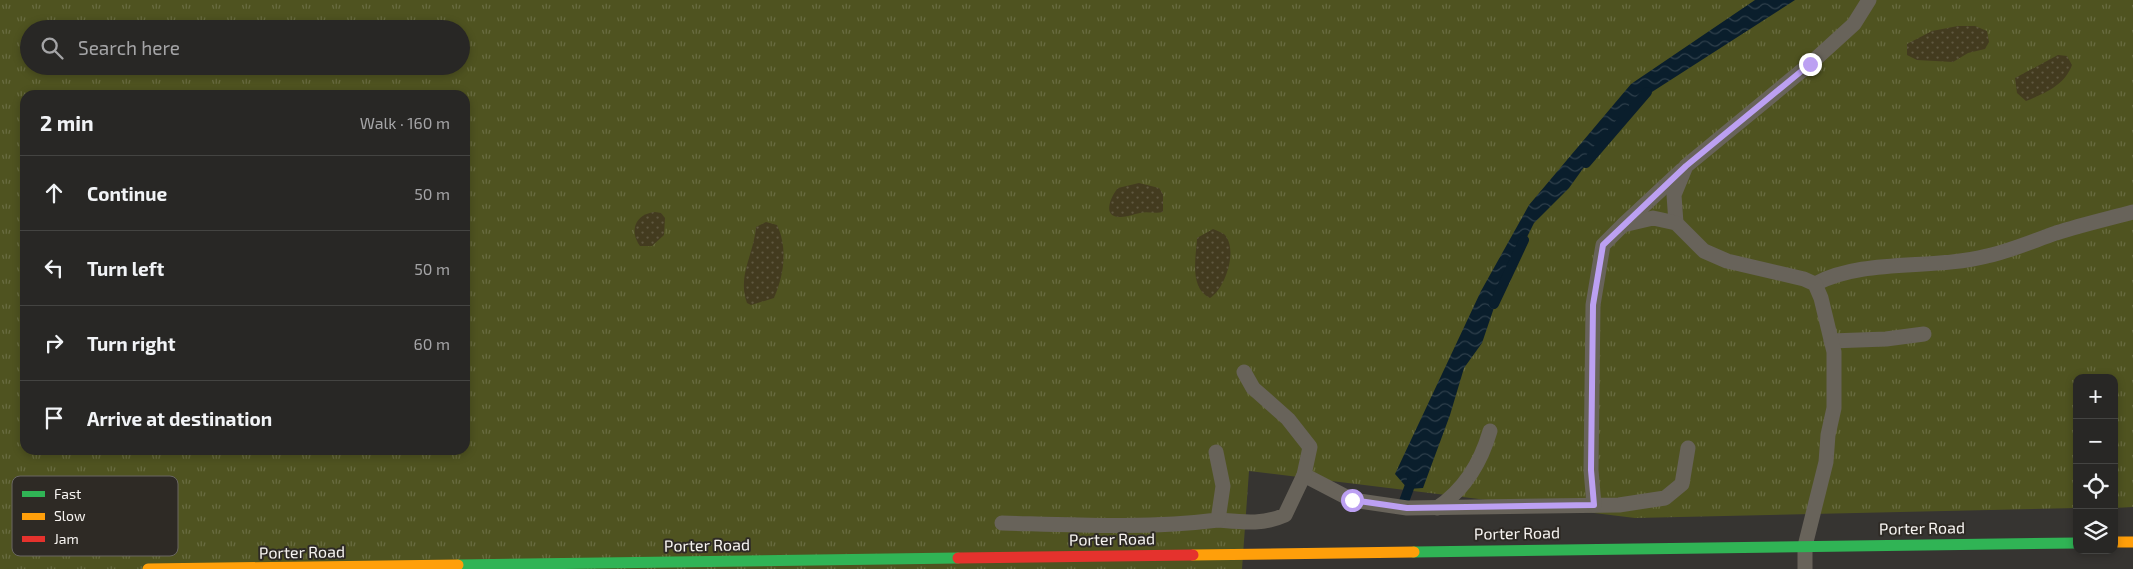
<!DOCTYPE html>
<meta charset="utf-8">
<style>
:root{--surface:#282725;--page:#343332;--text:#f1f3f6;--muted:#a5a5a7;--line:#444442}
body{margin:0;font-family:"Exo 2",sans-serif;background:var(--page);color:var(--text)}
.controls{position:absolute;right:15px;bottom:15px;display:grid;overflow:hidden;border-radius:10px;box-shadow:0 2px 8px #0003}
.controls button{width:45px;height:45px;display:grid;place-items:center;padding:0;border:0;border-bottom:1px solid var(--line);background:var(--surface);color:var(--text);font:25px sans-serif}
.stop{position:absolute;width:15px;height:15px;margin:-11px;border:4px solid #bca0f2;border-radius:50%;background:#fff}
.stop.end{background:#bca0f2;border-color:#fff;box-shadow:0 1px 5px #0008}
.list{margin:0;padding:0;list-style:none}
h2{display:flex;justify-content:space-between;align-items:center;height:65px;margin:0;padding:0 20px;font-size:21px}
h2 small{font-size:16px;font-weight:400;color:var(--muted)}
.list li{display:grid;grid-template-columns:32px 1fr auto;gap:15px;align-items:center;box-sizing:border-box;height:75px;padding:0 20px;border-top:1px solid var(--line)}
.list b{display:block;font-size:19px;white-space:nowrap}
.list em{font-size:16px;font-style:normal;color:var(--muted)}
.icon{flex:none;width:28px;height:28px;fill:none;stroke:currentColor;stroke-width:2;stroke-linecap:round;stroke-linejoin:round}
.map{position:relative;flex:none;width:2133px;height:569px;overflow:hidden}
.search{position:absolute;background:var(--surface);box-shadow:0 2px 8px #0003;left:20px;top:20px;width:450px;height:55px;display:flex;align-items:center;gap:12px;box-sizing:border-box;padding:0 18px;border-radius:28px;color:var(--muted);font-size:19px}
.panel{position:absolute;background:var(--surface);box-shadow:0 2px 8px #0003;left:20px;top:90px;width:450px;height:365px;border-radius:15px}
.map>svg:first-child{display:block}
.grass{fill:url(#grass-tufts);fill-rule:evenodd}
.sand{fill:url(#sand-dots)}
.water{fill:url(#water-waves)}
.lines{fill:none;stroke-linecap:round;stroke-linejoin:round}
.stream{stroke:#0a1e2c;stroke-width:10}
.lane{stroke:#68635a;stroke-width:15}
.fast{stroke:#30b455;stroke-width:11}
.slow{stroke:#ff9f0a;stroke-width:11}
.jam{stroke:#e5322d;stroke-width:11}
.route{stroke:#bca0f2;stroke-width:6}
.labels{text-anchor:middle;stroke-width:4;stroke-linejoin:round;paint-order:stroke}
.street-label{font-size:16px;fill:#f7f4f1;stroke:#2e2a25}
.key{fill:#2e2a25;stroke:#6a6762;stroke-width:1}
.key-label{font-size:14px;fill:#f7f4f1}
</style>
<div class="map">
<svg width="2133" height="569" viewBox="0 0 2133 569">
<defs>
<pattern id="grass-tufts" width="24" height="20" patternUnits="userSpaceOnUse" patternTransform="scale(1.25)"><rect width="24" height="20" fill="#4f5320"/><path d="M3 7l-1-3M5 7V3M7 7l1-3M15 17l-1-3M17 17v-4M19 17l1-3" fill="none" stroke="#696c41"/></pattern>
<pattern id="sand-dots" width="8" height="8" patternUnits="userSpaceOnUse" patternTransform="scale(1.25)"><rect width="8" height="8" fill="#433b1f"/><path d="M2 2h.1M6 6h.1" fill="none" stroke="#5f5840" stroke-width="1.8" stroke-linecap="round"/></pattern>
<pattern id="water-waves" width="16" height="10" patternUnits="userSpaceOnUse" patternTransform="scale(1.25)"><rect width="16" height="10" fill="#0a1e2c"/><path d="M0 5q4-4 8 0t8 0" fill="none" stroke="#2e3f4b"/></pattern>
</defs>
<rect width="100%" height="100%" fill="#363431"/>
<path class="grass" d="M 0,0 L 2133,0 L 2133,507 L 2114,508 L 2114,378 L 2077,378 L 2077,508 L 1635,518 L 1249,471 L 1242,569 L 0,569 ZM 29,29 L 461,29 L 461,66 L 29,66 ZM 25,95 L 465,95 L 465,450 L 25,450 Z"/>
<g class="sand">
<polygon points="1958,26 1975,26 1987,31 1989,42 1985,49 1968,53 1953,62 1917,60 1907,55 1907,44 1932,31"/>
<path d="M 2058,55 L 2067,56 L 2072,65 C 2064,86 2045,93 2026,101 L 2017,93 L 2015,78 Z"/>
<path d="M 1139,183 L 1159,188 L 1163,194 L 1163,212 C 1155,214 1147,211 1140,213 C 1134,214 1127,217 1121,217 C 1101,218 1111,196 1118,188 Z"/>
<path d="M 655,212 L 661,213 L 665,218 L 664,235 L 652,246 L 640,246 C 629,231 635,214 655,212 Z"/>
<path d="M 766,222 L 777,225 C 788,248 784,275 774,298 L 751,305 L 747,303 C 737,276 754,254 756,227 Z"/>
<path d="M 1213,229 C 1217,231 1221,232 1224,234 C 1239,249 1225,289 1210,298 C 1189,288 1196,258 1197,238 Z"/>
</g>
<polygon class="water" points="1755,0 1795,0 1641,99 1592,156 1569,188 1534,223 1499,293 1482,343 1464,368 1450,415 1423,488 1408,489 1395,474 1481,291 1529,205 1631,84"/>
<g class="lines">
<g class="stream">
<polyline points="1586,163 1647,92"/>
<polyline points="1494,304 1524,240"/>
<polyline points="1402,507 1413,477"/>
</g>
<g class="lane">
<polyline points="1676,223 1674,195 1686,166 1810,64 1854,24 1869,0"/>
<polyline points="1624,224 1682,170"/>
<path d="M 1815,284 C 1862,258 1933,270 1987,256 C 2010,251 2033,241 2056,233 C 2081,225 2107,219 2133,212"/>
<polyline points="1831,341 1886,339 1924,334"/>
<polyline points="1304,475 1352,500 1407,508 1619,505 1665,498 1682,484 1688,448"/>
<polyline points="1594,505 1591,470 1593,305 1603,245 1623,225 1653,218 1676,223 1704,251 1727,261 1804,279 1815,284 1821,298 1834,352 1834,408 1828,435 1826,462 1805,546 1805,569"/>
<path d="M 1437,508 C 1464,490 1481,462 1490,431"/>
<path d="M 1218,520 C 1242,522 1263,525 1285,515 L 1304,475 L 1310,447 L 1288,419 L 1253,388 L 1244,372"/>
<path d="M 1002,523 C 1074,525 1147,529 1218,520 L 1223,486 L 1216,452"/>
</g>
<g class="fast">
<polyline points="1414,552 2077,543"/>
<polyline points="458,565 958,558"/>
</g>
<g class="slow">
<polyline points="2114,542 2133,542"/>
<polyline points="1193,555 1414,552"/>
<polyline points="148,569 458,565"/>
</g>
<polyline class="jam" points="958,558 1193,555"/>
</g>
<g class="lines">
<polyline class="route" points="1352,500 1407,508 1594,505 1591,470 1593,305 1603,245 1686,166 1810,64"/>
</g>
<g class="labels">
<g class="street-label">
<text transform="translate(1922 528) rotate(-1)" y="6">Porter Road</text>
<text transform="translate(1517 533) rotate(-1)" y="6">Porter Road</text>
<text transform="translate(1112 539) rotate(-1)" y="6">Porter Road</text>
<text transform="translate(707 545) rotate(-1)" y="6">Porter Road</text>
<text transform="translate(302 552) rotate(-1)" y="6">Porter Road</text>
</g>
</g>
<rect x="12" y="476" width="166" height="80" rx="8" class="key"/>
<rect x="22" y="491" width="23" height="6" fill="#30b455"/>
<rect x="22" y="513" width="23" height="7" fill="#ff9f0a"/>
<rect x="22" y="536" width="23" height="6" fill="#e5322d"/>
<g class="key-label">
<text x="54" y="499">Fast</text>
<text x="54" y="521">Slow</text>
<text x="54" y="544">Jam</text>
</g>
</svg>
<div class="controls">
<button>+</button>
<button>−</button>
<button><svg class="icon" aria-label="locate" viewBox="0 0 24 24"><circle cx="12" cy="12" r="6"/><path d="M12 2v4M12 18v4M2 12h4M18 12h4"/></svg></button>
<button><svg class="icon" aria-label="layers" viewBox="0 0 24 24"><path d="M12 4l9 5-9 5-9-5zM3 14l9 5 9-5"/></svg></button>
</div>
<div class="stop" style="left:1352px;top:500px"></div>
<div class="stop end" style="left:1810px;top:64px"></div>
<div class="search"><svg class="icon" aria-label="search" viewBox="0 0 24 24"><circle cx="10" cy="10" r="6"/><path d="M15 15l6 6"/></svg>Search here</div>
<section class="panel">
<h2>2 min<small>Walk · 160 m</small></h2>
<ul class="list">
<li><svg class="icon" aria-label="ahead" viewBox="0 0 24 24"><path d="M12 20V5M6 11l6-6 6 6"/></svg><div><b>Continue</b></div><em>50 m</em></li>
<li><svg class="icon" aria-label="left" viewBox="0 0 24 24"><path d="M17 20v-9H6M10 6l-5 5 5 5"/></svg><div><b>Turn left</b></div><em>50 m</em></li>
<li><svg class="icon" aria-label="right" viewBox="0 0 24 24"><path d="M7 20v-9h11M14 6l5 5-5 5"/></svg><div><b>Turn right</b></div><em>60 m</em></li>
<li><svg class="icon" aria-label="arrive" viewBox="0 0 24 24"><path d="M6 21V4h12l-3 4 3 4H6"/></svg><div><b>Arrive at destination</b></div></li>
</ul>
</section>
</div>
